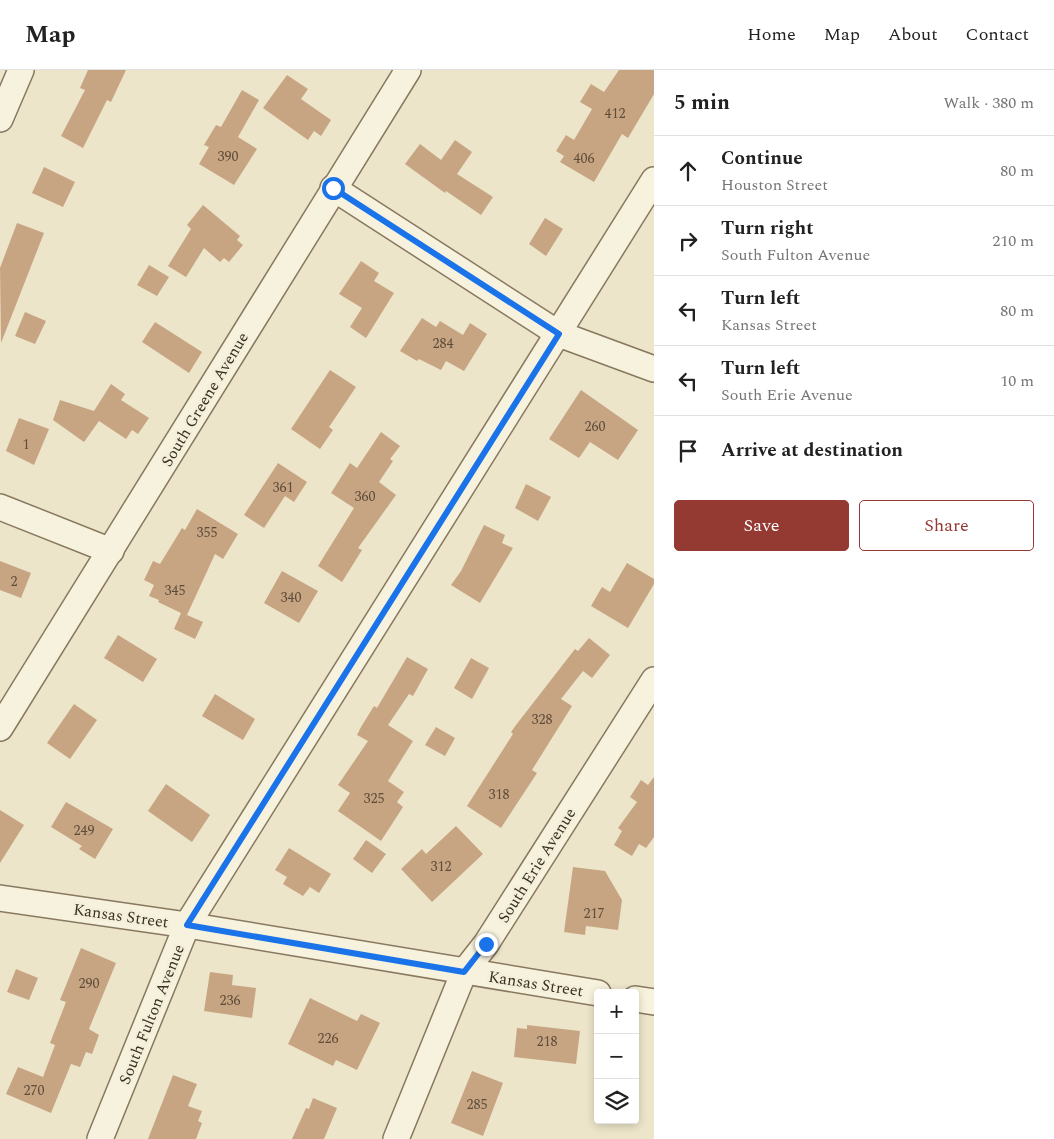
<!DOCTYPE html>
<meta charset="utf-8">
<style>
:root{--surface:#fff;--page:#f2f2f2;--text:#222;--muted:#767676;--line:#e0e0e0;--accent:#943a32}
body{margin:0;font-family:Spectral,serif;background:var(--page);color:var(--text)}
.controls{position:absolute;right:15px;bottom:15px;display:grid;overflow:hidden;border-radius:5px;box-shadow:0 2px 8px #0003}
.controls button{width:45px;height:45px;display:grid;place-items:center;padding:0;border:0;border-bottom:1px solid var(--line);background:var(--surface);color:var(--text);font:25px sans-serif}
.stop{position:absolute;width:15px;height:15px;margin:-11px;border:4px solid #1a73e8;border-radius:50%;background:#fff}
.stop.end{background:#1a73e8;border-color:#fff;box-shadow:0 1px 5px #0008}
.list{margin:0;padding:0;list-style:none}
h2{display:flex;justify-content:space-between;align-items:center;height:65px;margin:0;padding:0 20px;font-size:21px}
h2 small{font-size:16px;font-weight:400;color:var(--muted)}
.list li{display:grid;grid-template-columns:32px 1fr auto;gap:15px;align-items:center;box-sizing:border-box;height:70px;padding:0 20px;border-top:1px solid var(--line)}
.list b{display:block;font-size:19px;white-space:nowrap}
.list p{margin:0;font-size:16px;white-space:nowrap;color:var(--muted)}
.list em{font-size:16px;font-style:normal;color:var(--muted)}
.actions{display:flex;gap:10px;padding:15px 20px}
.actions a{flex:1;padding:11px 0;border:1px solid var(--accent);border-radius:5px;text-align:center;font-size:18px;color:var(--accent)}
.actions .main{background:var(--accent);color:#fff}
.icon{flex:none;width:28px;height:28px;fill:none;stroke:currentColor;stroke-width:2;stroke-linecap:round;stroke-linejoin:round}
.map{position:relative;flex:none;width:654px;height:1069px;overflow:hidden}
header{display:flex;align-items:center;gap:30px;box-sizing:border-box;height:70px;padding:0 25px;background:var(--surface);border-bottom:1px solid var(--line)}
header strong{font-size:24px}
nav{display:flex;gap:28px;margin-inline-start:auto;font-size:18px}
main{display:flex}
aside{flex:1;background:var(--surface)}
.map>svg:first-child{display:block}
.building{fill:#c8a582}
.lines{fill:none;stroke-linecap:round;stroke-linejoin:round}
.minor-casing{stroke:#88785f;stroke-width:28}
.minor{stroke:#f7f2dd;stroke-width:25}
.route{stroke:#1a73e8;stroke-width:6}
.labels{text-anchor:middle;stroke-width:5;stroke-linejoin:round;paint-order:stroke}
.number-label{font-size:14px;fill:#5d4c3a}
.street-label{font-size:16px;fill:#392f22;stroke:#f4efd9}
</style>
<header>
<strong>Map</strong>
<nav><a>Home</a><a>Map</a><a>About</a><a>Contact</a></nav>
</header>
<main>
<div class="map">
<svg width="654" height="1069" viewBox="0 0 654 1069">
<rect width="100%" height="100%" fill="#ece5ca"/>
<g class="building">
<polygon points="88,0 126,0 111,32 107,30 83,78 61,66 85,20 80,18"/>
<polygon points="619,0 654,0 654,24 628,68 622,64 594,112 560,92 564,86 556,81 566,65 574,70 592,39 580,32 591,14 604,22"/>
<polygon points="287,5 308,19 301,29 331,50 321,66 314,61 308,70 263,38"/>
<polygon points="242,20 259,30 238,67 257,79 234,115 199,94 209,77 204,75 216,55 221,57"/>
<polygon points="455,70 472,82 457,104 493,127 481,145 446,121 445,123 405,94 420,74 441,90"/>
<polygon points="44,97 75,112 63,137 32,123"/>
<polygon points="203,135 240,166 237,170 243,175 229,192 224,188 220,192 204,178 186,207 168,196 191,159 187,155"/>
<polygon points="545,148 563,159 546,186 529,174"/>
<polygon points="17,153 44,163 1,273 0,198"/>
<polygon points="361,191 379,203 374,211 394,223 366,268 350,257 362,238 339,224"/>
<polygon points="149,195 169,207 157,226 137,215"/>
<polygon points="25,242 46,251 35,274 15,266"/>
<polygon points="422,248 436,257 440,251 463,265 470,253 487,264 464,301 446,291 441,300 419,289 417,291 400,281"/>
<polygon points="155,252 202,282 189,303 142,272"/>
<polygon points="330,300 356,317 329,357 333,360 320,379 291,359"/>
<polygon points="111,314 125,324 121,330 149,348 138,364 132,360 126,369 99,351 84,372 53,350 60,330 94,341"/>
<polygon points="581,320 638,360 618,390 590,372 579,388 549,369"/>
<polygon points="19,348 49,359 34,395 6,381"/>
<polygon points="381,362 400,376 390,389 393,391 379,412 396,425 358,478 362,480 342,512 318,496 354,438 331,423 350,393 357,398"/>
<polygon points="278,393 307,412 294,432 285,426 264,458 244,445"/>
<polygon points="526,414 551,427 538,451 515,438"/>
<polygon points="197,439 238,464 223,489 215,484 187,545 203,552 195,569 174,559 181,543 158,532 159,530 149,526 154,515 144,510 153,491 160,494 182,458 185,460"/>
<polygon points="484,455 505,465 502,473 513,478 480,533 451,515 461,501"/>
<polygon points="0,491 31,503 21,528 0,520"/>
<polygon points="627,493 654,509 654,514 628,558 591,536 602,517 610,522"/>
<polygon points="282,501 318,521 299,553 264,533"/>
<polygon points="118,565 157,589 143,612 104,588"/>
<polygon points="589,568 610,585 592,608 583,601 561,629 572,636 532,700 537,703 501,758 467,736 513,664 511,662 516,655 575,579 578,581"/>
<polygon points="407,587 428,599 413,626 409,624 388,655 413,671 388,711 404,722 397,732 403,737 381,771 338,741 350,723 338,715 368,671 357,665 361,657 374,636 377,638"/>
<polygon points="471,588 489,598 472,629 454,618"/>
<polygon points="215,624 255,649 243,670 202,646"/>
<polygon points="74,634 97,650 70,689 47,673"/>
<polygon points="436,657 455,668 445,686 425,675"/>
<polygon points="654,707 654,767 646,778 639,774 632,786 614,775 622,761 618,758 637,732 630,727 641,710 648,715"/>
<polygon points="166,714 210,745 192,772 148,741"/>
<polygon points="66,732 113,759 95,789 79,779 82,776 51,757"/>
<polygon points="0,740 24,755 0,793"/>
<polygon points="456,756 483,784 432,832 401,799 422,779 426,784"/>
<polygon points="366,770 386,784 372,803 353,789"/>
<polygon points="289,778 331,804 319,823 310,817 303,826 283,814 287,807 275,800"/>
<polygon points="573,797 605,801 622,830 618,860 586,856 585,865 564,862"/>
<polygon points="81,878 116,893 89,959 99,965 92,984 86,982 80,997 71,994 51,1043 6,1024 18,997 43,1007 55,975 50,973 66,932 60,930"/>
<polygon points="16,899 38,908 29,930 7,922"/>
<polygon points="210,902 233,905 232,915 256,918 252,948 204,941"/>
<polygon points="310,928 357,951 361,944 380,953 357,1000 336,990 333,996 288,974"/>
<polygon points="527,955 580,961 576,994 514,987 517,958 527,959"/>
<polygon points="472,1001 503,1013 483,1066 451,1053"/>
<polygon points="173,1005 197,1014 188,1036 202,1041 198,1051 202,1053 196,1069 148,1069"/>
<polygon points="313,1028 337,1038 324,1069 292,1069 306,1038 309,1039"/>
</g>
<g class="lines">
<defs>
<g id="minor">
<polyline points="0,49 21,0"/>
<polyline points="333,118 559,264 654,299"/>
<polyline points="0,437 111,481"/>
<polyline points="0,658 408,0"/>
<polyline points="0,828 187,855 598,923"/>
<polyline points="635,929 654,932"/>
<polyline points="100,1069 187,855 654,110"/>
<polyline points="396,1069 464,902 486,874 654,610"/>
</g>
</defs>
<use href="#minor" class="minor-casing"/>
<use href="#minor" class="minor"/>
</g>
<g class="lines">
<polyline class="route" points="333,118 559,264 187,855 464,902 486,874"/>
</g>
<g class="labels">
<g class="number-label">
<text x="615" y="48">412</text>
<text x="228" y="91">390</text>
<text x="584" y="93">406</text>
<text x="443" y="278">284</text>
<text x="595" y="361">260</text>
<text x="26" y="379">1</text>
<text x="283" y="422">361</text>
<text x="365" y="431">360</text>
<text x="207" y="467">355</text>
<text x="14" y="516">2</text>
<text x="175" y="525">345</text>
<text x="291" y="532">340</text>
<text x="542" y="654">328</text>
<text x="499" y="729">318</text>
<text x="374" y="733">325</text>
<text x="84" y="765">249</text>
<text x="441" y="801">312</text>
<text x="594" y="848">217</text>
<text x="89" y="918">290</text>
<text x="230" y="935">236</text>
<text x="328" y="973">226</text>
<text x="547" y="976">218</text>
<text x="34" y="1025">270</text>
<text x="477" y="1039">285</text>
</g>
<g class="street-label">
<text transform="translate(204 329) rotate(-59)" y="6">South Greene Avenue</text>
<text transform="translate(536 795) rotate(-58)" y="6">South Erie Avenue</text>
<text transform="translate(121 845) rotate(8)" y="6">Kansas Street</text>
<text transform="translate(536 913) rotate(9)" y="6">Kansas Street</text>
<text transform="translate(151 944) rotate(-68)" y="6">South Fulton Avenue</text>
</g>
</g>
</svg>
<div class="controls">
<button>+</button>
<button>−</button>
<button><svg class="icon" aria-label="layers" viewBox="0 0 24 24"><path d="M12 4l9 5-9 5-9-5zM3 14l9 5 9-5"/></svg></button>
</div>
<div class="stop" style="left:333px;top:118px"></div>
<div class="stop end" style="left:486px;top:874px"></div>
</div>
<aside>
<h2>5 min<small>Walk · 380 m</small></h2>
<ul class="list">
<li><svg class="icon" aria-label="ahead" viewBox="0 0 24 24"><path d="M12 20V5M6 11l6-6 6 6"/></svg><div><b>Continue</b><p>Houston Street</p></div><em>80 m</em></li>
<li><svg class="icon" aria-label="right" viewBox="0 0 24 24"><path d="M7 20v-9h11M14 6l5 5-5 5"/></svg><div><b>Turn right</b><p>South Fulton Avenue</p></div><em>210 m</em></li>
<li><svg class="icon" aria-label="left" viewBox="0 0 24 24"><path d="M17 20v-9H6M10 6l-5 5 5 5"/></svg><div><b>Turn left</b><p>Kansas Street</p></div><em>80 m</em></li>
<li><svg class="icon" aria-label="left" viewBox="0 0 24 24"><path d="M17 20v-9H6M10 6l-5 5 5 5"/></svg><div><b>Turn left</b><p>South Erie Avenue</p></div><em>10 m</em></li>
<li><svg class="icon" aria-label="arrive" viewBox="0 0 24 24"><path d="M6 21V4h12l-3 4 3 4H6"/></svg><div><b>Arrive at destination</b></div></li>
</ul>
<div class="actions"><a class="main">Save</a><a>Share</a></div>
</aside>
</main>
